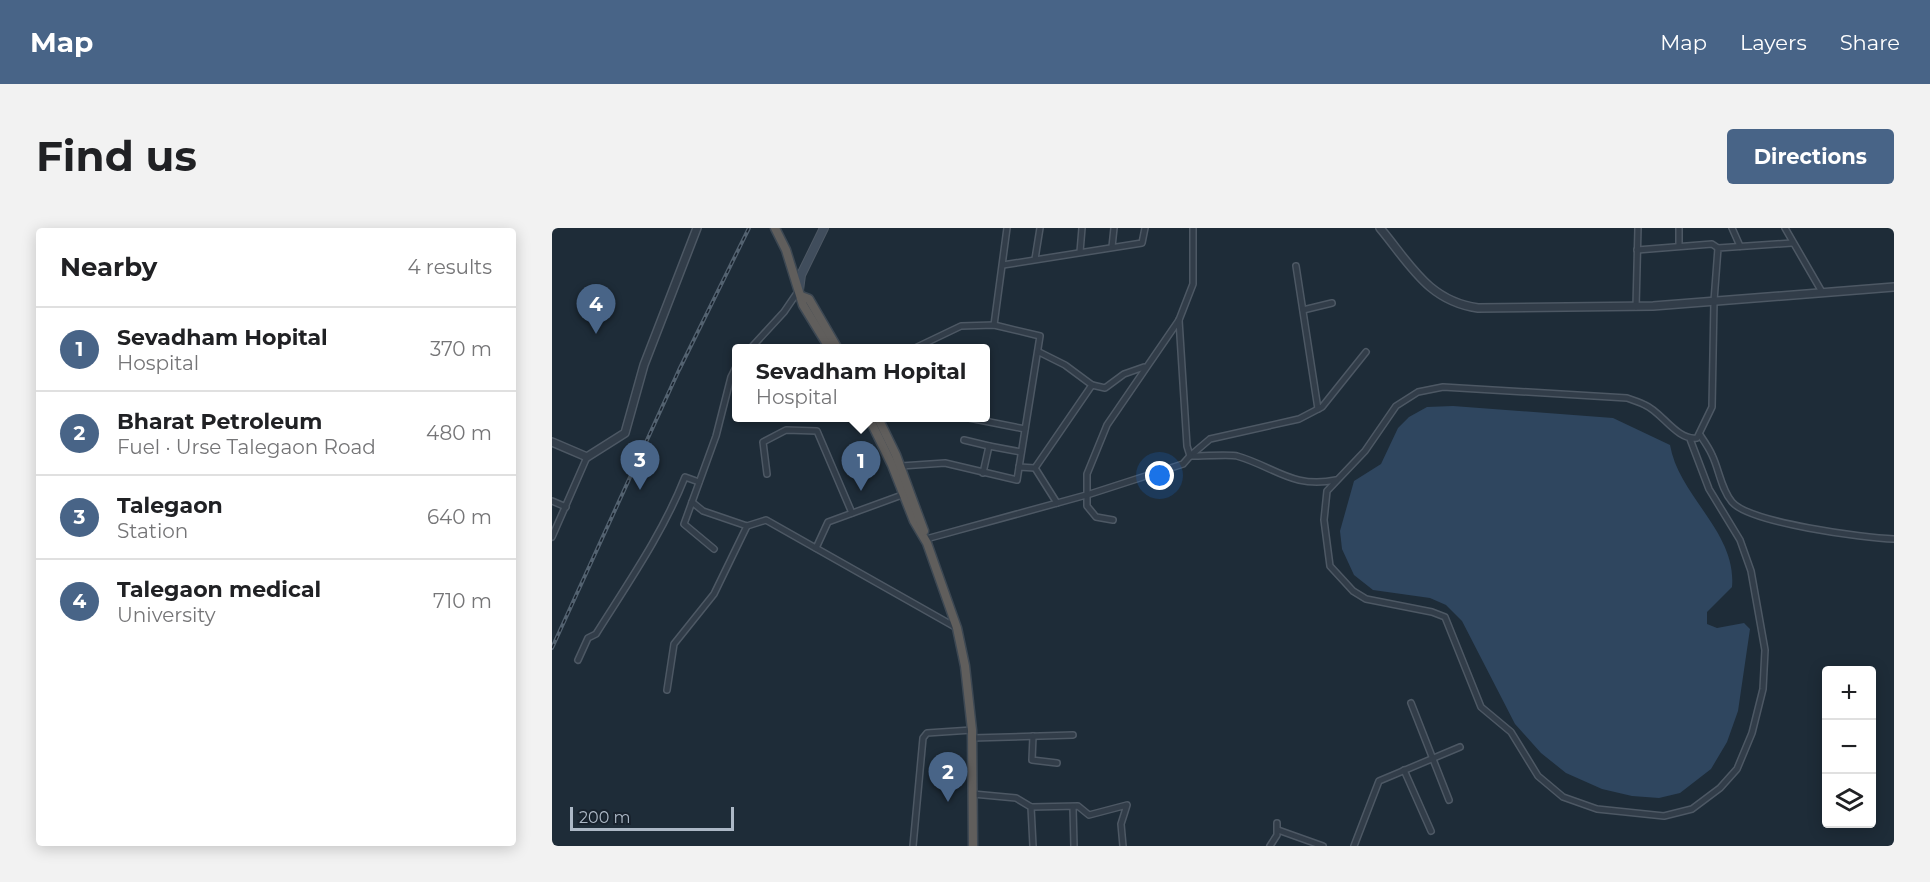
<!DOCTYPE html>
<meta charset="utf-8">
<style>
:root{--surface:#fff;--page:#f2f2f2;--text:#202124;--muted:#757577;--line:#e0e0e0;--accent:#486487}
body{margin:0;font-family:Montserrat,sans-serif;background:var(--page);color:var(--text)}
.controls{position:absolute;right:18px;bottom:18px;display:grid;overflow:hidden;border-radius:6px;box-shadow:0 3px 15px #0003}
.controls button{width:54px;height:54px;display:grid;place-items:center;padding:0;border:0;border-bottom:2px solid var(--line);background:var(--surface);color:var(--text);font:30px sans-serif}
.scale{position:absolute;left:18px;bottom:15px;width:164px;box-sizing:border-box;padding-left:6px;border:3px solid #acb8c6;border-top:0;font-size:16px;line-height:21px;white-space:nowrap;color:#acb8c6;-webkit-text-stroke:4px #18222d;paint-order:stroke}
.you{position:absolute;left:608px;top:248px;width:21px;height:21px;margin:-15px;border:4px solid #fff;border-radius:50%;background:#1a73e8;box-shadow:0 0 0 9px #1a73e833}
.badge{display:grid;place-items:center;width:39px;height:39px;border-radius:50%;background:var(--accent);color:#fff;font-size:20px;font-weight:700}
.pin{position:absolute;translate:-50% -50px;filter:drop-shadow(0 2px 3px #0008)}
.pin::after{content:'';position:absolute;top:32px;width:21px;height:18px;background:inherit;clip-path:polygon(0 0,100% 0,50% 100%)}
.popup{position:absolute;left:180px;top:116px;width:258px;height:78px;box-sizing:border-box;display:grid;place-content:center;border-radius:6px;background:var(--surface);filter:drop-shadow(0 2px 4px #0005);font-size:20px;white-space:nowrap;color:var(--muted)}
.popup b{font-size:22px;color:var(--text)}
.popup::after{content:'';position:absolute;left:50%;top:100%;margin-left:-12px;border:12px solid transparent;border-top-color:var(--surface)}
.list{margin:0;padding:0;list-style:none}
h2{display:flex;justify-content:space-between;align-items:center;height:78px;margin:0;padding:0 24px;font-size:26px}
h2 small{font-size:20px;font-weight:400;color:var(--muted)}
.list li{display:grid;grid-template-columns:39px 1fr auto;gap:18px;align-items:center;box-sizing:border-box;height:84px;padding:0 24px;border-top:2px solid var(--line)}
.list b{display:block;font-size:22px;white-space:nowrap}
.list p{margin:0;font-size:20px;white-space:nowrap;color:var(--muted)}
.list em{font-size:20px;font-style:normal;color:var(--muted)}
.icon{flex:none;width:33px;height:33px;fill:none;stroke:currentColor;stroke-width:2;stroke-linecap:round;stroke-linejoin:round}
.map{position:relative;flex:none;width:1342px;height:618px;overflow:hidden;border-radius:6px}
header{display:flex;align-items:center;gap:36px;box-sizing:border-box;height:84px;padding:0 30px;background:var(--accent);color:#fff}
header strong{font-size:28px}
nav{display:flex;gap:33px;margin-inline-start:auto;font-size:21px}
.intro{display:flex;align-items:center;justify-content:space-between;box-sizing:border-box;height:144px;padding:0 36px}
h1{margin:0;font-size:42px}
.button{padding:15px 27px;border-radius:6px;background:var(--accent);color:#fff;font-size:21px;font-weight:700}
main{display:flex;gap:36px;padding:0 36px}
aside{flex:1;background:var(--surface);border-radius:6px;box-shadow:0 3px 15px #0003}
.map>svg:first-child{display:block}
.water{fill:#2f465f}
.lines{fill:none;stroke-linecap:round;stroke-linejoin:round}
.minor-casing{stroke:#4d5864;stroke-width:8}
.tertiary-casing{stroke:#4d5864;stroke-width:10}
.secondary-casing{stroke:#4d5864;stroke-width:10}
.trunk-casing{stroke:#3d4853;stroke-width:11}
.minor{stroke:#323d49;stroke-width:5}
.tertiary{stroke:#323d49;stroke-width:7}
.secondary{stroke:#404d5c;stroke-width:8}
.trunk{stroke:#605e5c;stroke-width:8}
.rail-casing{stroke:#536270;stroke-width:4}
.rail{stroke:#18222d;stroke-width:1.5;stroke-dasharray:4.5;stroke-linecap:butt}
</style>
<header>
<strong>Map</strong>
<nav><a>Map</a><a>Layers</a><a>Share</a></nav>
</header>
<div class="intro"><h1>Find us</h1><a class="button">Directions</a></div>
<main>
<aside>
<h2>Nearby<small>4 results</small></h2>
<ul class="list">
<li><span class="badge">1</span><div><b>Sevadham Hopital</b><p>Hospital</p></div><em>370 m</em></li>
<li><span class="badge">2</span><div><b>Bharat Petroleum</b><p>Fuel · Urse Talegaon Road</p></div><em>480 m</em></li>
<li><span class="badge">3</span><div><b>Talegaon</b><p>Station</p></div><em>640 m</em></li>
<li><span class="badge">4</span><div><b>Talegaon medical</b><p>University</p></div><em>710 m</em></li>
</ul>
</aside>
<div class="map">
<svg width="1342" height="618" viewBox="0 0 1342 618">
<rect width="100%" height="100%" fill="#1e2c38"/>
<path class="water" d="M 901,178 L 1061,190 L 1118,217 C 1127,269 1185,304 1180,359 L 1155,384 L 1155,396 L 1165,400 L 1192,395 L 1198,401 L 1186,483 L 1175,514 L 1159,541 L 1128,565 L 1107,570 L 1080,568 L 1050,561 L 1014,545 L 989,525 L 963,496 L 910,393 L 894,377 L 878,370 L 821,362 L 802,347 L 790,321 L 788,303 L 802,253 L 829,236 L 846,200 L 857,189 L 875,179 Z"/>
<g class="lines">
<defs>
<g id="minor">
<polyline points="1127,0 1127,18"/>
<polyline points="1180,0 1188,18"/>
<polyline points="1233,0 1270,64"/>
<polyline points="560,19 562,0"/>
<polyline points="1085,22 1160,16 1166,20"/>
<polyline points="528,24 530,0"/>
<polyline points="483,31 488,0"/>
<polyline points="451,37 590,15 593,0"/>
<polyline points="744,38 766,181"/>
<polyline points="1084,79 1086,0"/>
<polyline points="751,82 780,75"/>
<polyline points="442,97 455,0"/>
<polyline points="198,121 232,84 247,62"/>
<polyline points="540,157 553,160 572,146 592,139"/>
<polyline points="417,190 473,201"/>
<path d="M 1148,207 C 1152,213 1157,220 1160,227 C 1167,241 1169,261 1180,274 C 1198,295 1312,310 1342,311"/>
<path d="M 1138,211 L 1157,261 L 1188,312 L 1199,343 L 1213,422 L 1211,461 L 1200,505 L 1185,541 L 1168,560 L 1140,581 L 1112,588 L 1045,581 L 1011,569 L 986,548 L 959,504 L 929,479 L 893,389 L 880,384 L 814,371 L 801,363 L 778,338 L 772,292 L 775,263 L 813,223 L 844,178 L 866,164 L 891,159 L 1075,170 C 1081,172 1087,174 1093,177 C 1110,184 1125,213 1145,210 L 1160,179 L 1162,73 L 1166,20 L 1240,15"/>
<polyline points="412,212 437,218"/>
<polyline points="638,228 658,211 747,191 770,179 814,124"/>
<path d="M 638,228 C 648,228 680,226 685,228 C 723,239 741,261 784,252"/>
<polyline points="349,238 393,235 465,252 488,108 442,97 409,98 361,121"/>
<polyline points="467,239 483,240 540,157 513,137 487,124"/>
<polyline points="483,240 505,275"/>
<polyline points="431,245 437,218 469,224"/>
<polyline points="215,246 211,214 234,202 265,203 300,285"/>
<polyline points="0,273 14,279"/>
<polyline points="140,274 151,283 195,298 214,292 405,400"/>
<polyline points="561,292 544,289 535,278 535,246 555,197 627,92 641,56 641,0"/>
<polyline points="0,309 35,229"/>
<polyline points="374,311 538,266 631,236 638,228 635,218 627,92"/>
<polyline points="264,320 276,294 350,267"/>
<polyline points="162,321 132,296 164,208 179,149 184,139"/>
<path d="M 26,432 L 36,410 L 44,406 C 76,355 111,305 133,249 L 147,254"/>
<polyline points="115,462 122,416 162,366 195,298"/>
<polyline points="859,475 897,572"/>
<polyline points="481,508 480,532 505,535"/>
<polyline points="420,510 521,507"/>
<polyline points="852,542 879,603"/>
<polyline points="421,566 464,570 479,579 481,618"/>
<polyline points="479,579 526,578 537,587 575,577 569,596 571,618"/>
<polyline points="521,579 522,618"/>
<polyline points="726,602 771,618"/>
<polyline points="361,618 371,510 375,505 420,502"/>
<polyline points="718,618 725,607 725,595"/>
<polyline points="802,618 827,553 908,519"/>
</g>
<g id="tertiary">
<path d="M 828,0 C 858,36 876,73 926,80 L 1101,78 L 1342,59"/>
<polyline points="0,214 35,229 73,205 92,137 145,0"/>
</g>
<polyline id="secondary" points="247,62 249,47 272,0"/>
<g id="trunk">
<polyline points="223,0 234,22 251,77 278,121"/>
<polyline points="249,68 257,71 286,121"/>
<polyline points="317,190 340,237 362,293 375,315 405,400 413,438 420,502 421,618"/>
<polyline points="326,190 344,227 372,303"/>
</g>
</defs>
<use href="#minor" class="minor-casing"/>
<use href="#tertiary" class="tertiary-casing"/>
<use href="#secondary" class="secondary-casing"/>
<use href="#trunk" class="trunk-casing"/>
<use href="#minor" class="minor"/>
<use href="#tertiary" class="tertiary"/>
<use href="#secondary" class="secondary"/>
<use href="#trunk" class="trunk"/>
<defs>
<polyline id="rail" points="0,420 127,142 197,0"/>
</defs>
<use href="#rail" class="rail-casing"/>
<use href="#rail" class="rail"/>
</g>
</svg>
<div class="controls">
<button>+</button>
<button>−</button>
<button><svg class="icon" aria-label="layers" viewBox="0 0 24 24"><path d="M12 4l9 5-9 5-9-5zM3 14l9 5 9-5"/></svg></button>
</div>
<div class="scale">200 m</div>
<div class="you"></div>
<div class="pin badge" style="left:309px;top:263px">1</div>
<div class="popup"><b>Sevadham Hopital</b>Hospital</div>
<div class="pin badge" style="left:396px;top:574px">2</div>
<div class="pin badge" style="left:88px;top:262px">3</div>
<div class="pin badge" style="left:44px;top:106px">4</div>
</div>
</main>
